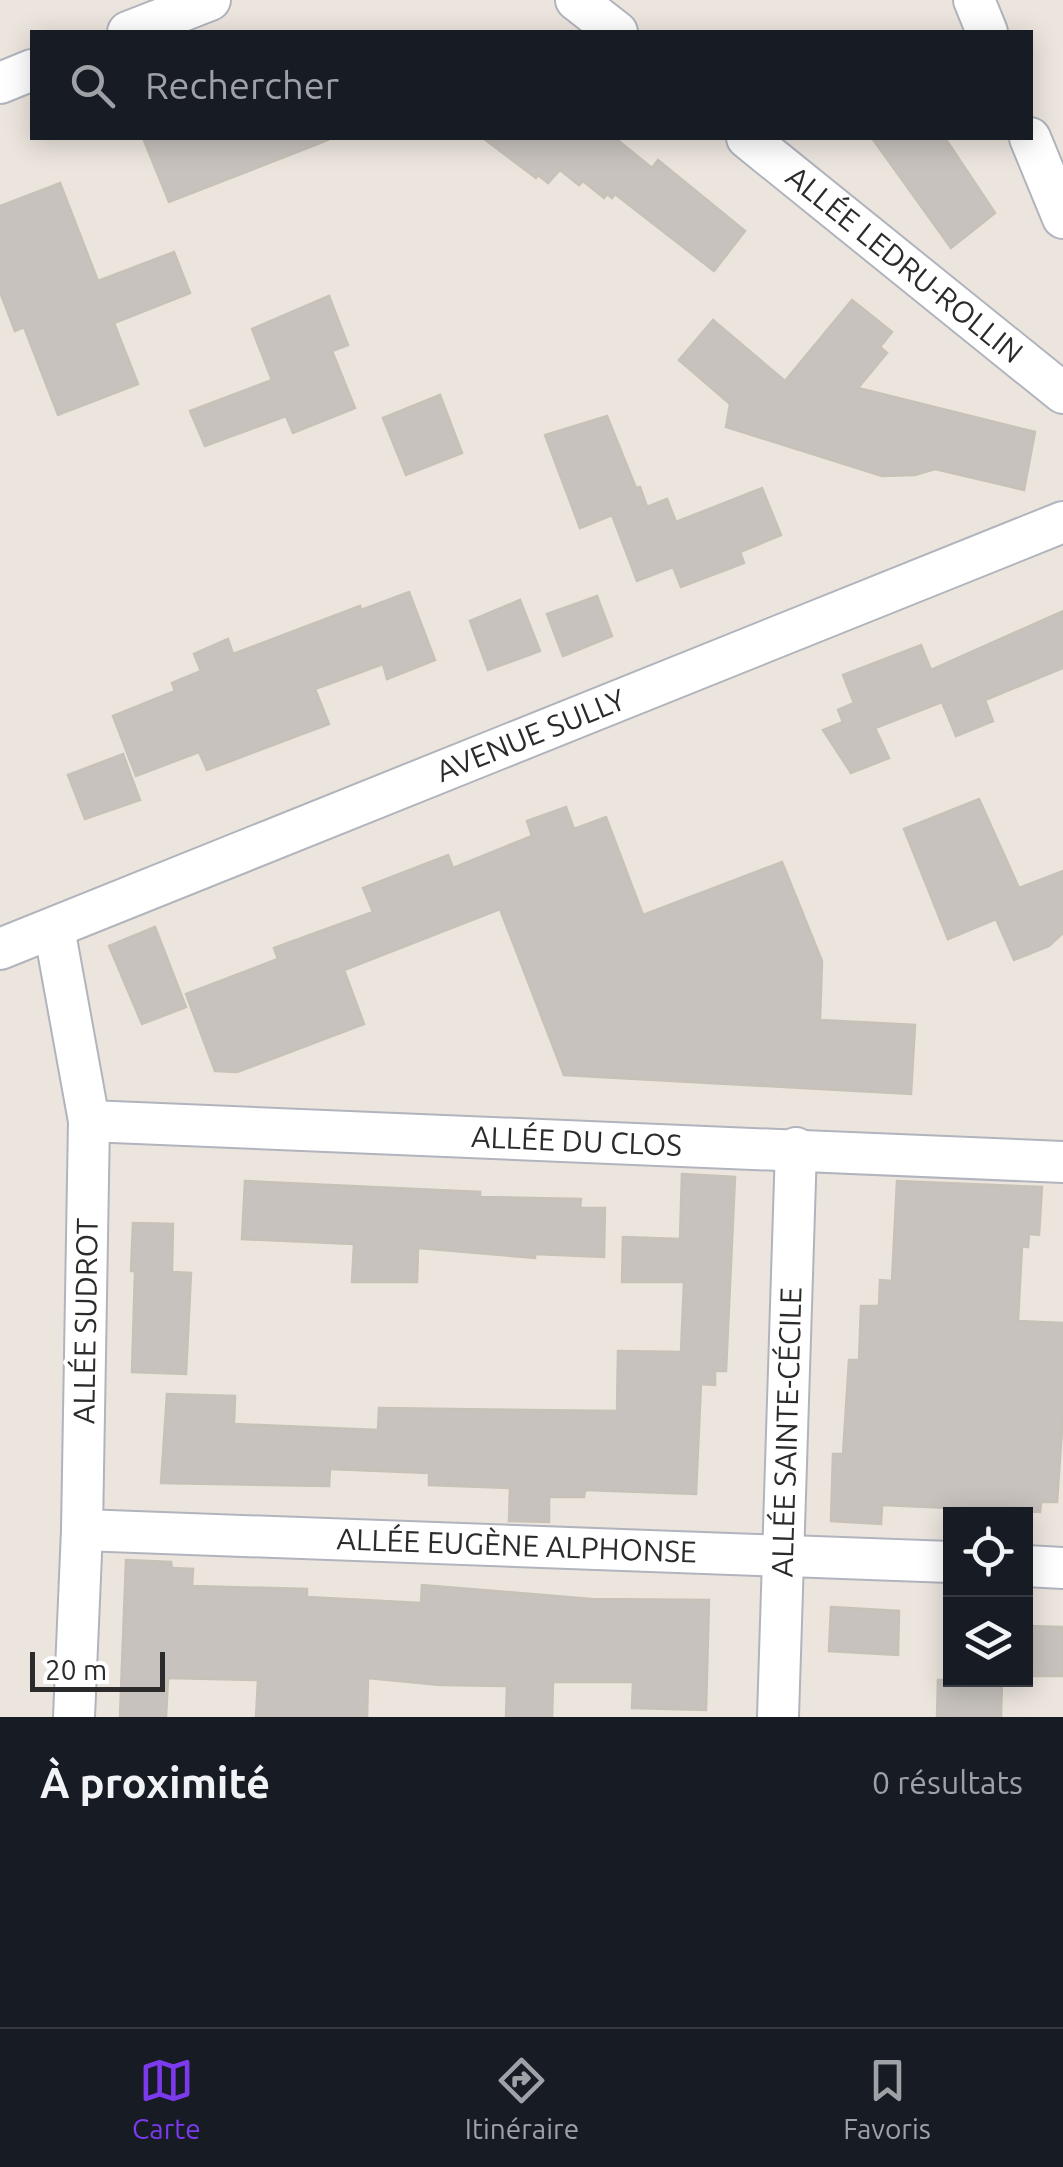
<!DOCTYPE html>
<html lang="fr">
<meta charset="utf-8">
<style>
:root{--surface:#171b24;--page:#242831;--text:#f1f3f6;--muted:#9ea1a6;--line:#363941;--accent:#7c3aed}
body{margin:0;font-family:Ubuntu,sans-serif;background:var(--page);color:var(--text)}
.controls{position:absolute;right:30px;bottom:30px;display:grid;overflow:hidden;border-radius:0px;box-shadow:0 5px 25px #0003}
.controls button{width:90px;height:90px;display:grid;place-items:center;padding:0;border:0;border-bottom:2px solid var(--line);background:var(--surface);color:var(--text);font:50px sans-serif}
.scale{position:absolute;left:30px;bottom:25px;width:135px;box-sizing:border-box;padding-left:10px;border:5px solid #2b2b2b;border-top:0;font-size:28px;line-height:35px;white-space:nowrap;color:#2b2b2b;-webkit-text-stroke:8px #fff;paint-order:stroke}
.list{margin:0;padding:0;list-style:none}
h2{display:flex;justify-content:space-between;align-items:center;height:130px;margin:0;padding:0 40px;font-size:42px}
h2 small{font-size:32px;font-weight:400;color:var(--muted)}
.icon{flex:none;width:55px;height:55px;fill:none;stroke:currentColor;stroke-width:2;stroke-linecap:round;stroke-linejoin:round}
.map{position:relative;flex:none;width:1063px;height:1717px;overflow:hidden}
.search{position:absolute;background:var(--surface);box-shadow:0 5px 25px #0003;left:30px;right:30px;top:30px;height:110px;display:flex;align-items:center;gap:25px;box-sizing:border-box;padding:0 35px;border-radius:0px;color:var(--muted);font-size:38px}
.sheet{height:310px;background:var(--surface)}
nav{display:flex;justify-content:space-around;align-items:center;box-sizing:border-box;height:140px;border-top:2px solid var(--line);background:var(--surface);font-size:28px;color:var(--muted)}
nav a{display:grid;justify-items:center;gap:5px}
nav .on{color:var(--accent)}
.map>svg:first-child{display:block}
.building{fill:#c7c2bd;stroke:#c7c1b7;stroke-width:2.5}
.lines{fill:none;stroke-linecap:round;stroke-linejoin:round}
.street-casing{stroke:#b1b4bd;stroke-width:44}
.street{stroke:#fff;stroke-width:40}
.labels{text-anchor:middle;stroke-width:8;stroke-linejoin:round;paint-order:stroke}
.street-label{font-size:30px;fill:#2b2b2b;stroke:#fff}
</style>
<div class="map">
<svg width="1063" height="1717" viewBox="0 0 1063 1717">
<rect width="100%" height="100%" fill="#ece5de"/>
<g class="building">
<polygon points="143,138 328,138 328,140 169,202"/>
<polygon points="483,138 615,138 652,168 658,160 745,231 714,271 615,194 612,198 607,194 604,198 583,181 579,185 560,170 548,183 538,175 536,178"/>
<polygon points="872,138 945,138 995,213 951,248"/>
<polygon points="60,183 98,281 174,252 190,293 114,323 138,384 58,415 24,327 15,331 0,292 0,206"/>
<polygon points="329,296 348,345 332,351 355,408 293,433 286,416 205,446 190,411 272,380 252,329"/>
<polygon points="852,300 892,332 880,347 887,353 858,388 1035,432 1024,490 935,469 915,475 882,476 726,427 730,404 679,360 713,320 785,381"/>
<polygon points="440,395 462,453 406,475 383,418"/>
<polygon points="607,416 636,488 640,487 647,507 667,499 676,522 762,488 781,535 740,552 744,563 681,587 673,567 637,581 612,515 580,528 545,435"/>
<polygon points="409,592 435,660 387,679 383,664 315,689 329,724 207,770 199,752 136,776 113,716 175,691 172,683 201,671 194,654 228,639 233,654 360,606 361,610"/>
<polygon points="597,596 612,636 563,656 547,614"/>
<polygon points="520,600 540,651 488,670 470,621"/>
<polygon points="1063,611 1063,668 985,700 993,721 956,736 942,702 875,728 889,758 851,773 823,730 843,722 838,710 854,703 843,675 921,645 931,670"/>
<polygon points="123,754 140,800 85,819 68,775"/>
<polygon points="979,799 1019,888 1063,871 1063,933 1049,946 1014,960 996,919 948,939 904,829"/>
<polygon points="566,807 574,829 606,817 643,915 782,862 822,961 820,1020 915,1025 911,1094 564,1075 500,909 344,970 364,1024 237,1072 215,1071 186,994 278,959 274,948 373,912 363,888 448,855 453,868 532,836 527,821"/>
<polygon points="155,927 186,1007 142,1024 109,946"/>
<polygon points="682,1174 735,1177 726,1371 715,1371 715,1385 701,1384 696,1494 585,1490 584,1497 549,1497 549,1522 509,1521 510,1488 429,1485 429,1473 330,1469 329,1486 161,1483 167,1394 235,1396 234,1424 378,1430 379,1408 617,1411 618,1351 681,1352 684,1282 622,1282 623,1237 680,1239"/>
<polygon points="245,1181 480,1192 480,1197 581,1199 580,1208 605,1208 604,1257 535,1254 535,1258 418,1248 417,1282 352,1282 354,1244 242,1239"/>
<polygon points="897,1181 1042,1187 1039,1235 1029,1234 1028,1247 1022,1246 1018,1321 1063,1323 1063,1415 1057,1502 1041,1502 1040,1512 882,1505 881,1524 831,1521 833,1454 843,1454 849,1360 859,1360 861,1306 879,1306 880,1280 892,1281"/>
<polygon points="133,1223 173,1224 172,1272 191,1273 186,1374 132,1372 135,1271 131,1271"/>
<polygon points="126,1560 171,1562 172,1568 193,1569 192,1586 307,1589 307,1597 421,1603 422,1585 591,1599 709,1600 706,1710 632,1708 633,1682 553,1682 552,1717 506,1717 507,1686 440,1685 368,1678 367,1717 256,1717 258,1680 168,1678 166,1717 120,1717"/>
<polygon points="831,1607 899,1611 898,1655 829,1651"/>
<polygon points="1026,1626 1063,1627 1063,1676 1026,1676"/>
<polygon points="938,1680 1002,1680 1001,1717 937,1717"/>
</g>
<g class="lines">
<defs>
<g id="street">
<polyline points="576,0 617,32"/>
<polyline points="974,0 987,32"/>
<polyline points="128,32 210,0"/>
<polyline points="0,83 32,70"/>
<path id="s1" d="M 747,138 L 1063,393"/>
<polyline points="1030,138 1063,218"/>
<polyline points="54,928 89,1121 82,1530 74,1717"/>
<path id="s2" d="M 0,949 L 1063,522"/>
<path id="s3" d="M 89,1121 L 1063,1162"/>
<path id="s4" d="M 82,1530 L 950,1562"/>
<polyline points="1026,1566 1063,1568"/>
<path id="s5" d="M 778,1717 L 796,1148"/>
</g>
</defs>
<use href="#street" class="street-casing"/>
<use href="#street" class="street"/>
</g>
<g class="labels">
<g class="street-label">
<text dy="10" stroke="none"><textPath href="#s1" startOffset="202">ALLÉE LEDRU-ROLLIN</textPath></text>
<text dy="10" stroke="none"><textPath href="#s2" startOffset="572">AVENUE SULLY</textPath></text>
<text dy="10" stroke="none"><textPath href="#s3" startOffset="488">ALLÉE DU CLOS</textPath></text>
<text transform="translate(86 1321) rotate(-89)" y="10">ALLÉE SUDROT</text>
<text dy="10" stroke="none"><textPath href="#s5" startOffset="285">ALLÉE SAINTE-CÉCILE</textPath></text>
<text dy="10" stroke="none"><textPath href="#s4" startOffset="435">ALLÉE EUGÈNE ALPHONSE</textPath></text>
</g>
</g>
</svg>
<div class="controls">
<button><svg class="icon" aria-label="locate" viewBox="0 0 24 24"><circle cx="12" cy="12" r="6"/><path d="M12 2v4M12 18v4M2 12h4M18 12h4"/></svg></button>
<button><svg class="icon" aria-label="layers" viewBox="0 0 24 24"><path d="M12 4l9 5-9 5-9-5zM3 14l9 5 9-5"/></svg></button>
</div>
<div class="scale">20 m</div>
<div class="search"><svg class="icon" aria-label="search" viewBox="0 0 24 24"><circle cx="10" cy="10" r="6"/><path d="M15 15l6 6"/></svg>Rechercher</div>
</div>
<section class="sheet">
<h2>À proximité<small>0 résultats</small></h2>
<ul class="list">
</ul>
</section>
<nav>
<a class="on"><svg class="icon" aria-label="map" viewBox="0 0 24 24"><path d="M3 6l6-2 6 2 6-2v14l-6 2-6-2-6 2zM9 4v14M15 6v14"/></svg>Carte</a>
<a><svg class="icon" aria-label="directions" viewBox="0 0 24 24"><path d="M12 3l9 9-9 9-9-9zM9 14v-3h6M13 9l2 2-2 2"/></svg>Itinéraire</a>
<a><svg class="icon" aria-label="saved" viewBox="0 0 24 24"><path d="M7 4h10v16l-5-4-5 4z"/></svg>Favoris</a>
</nav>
